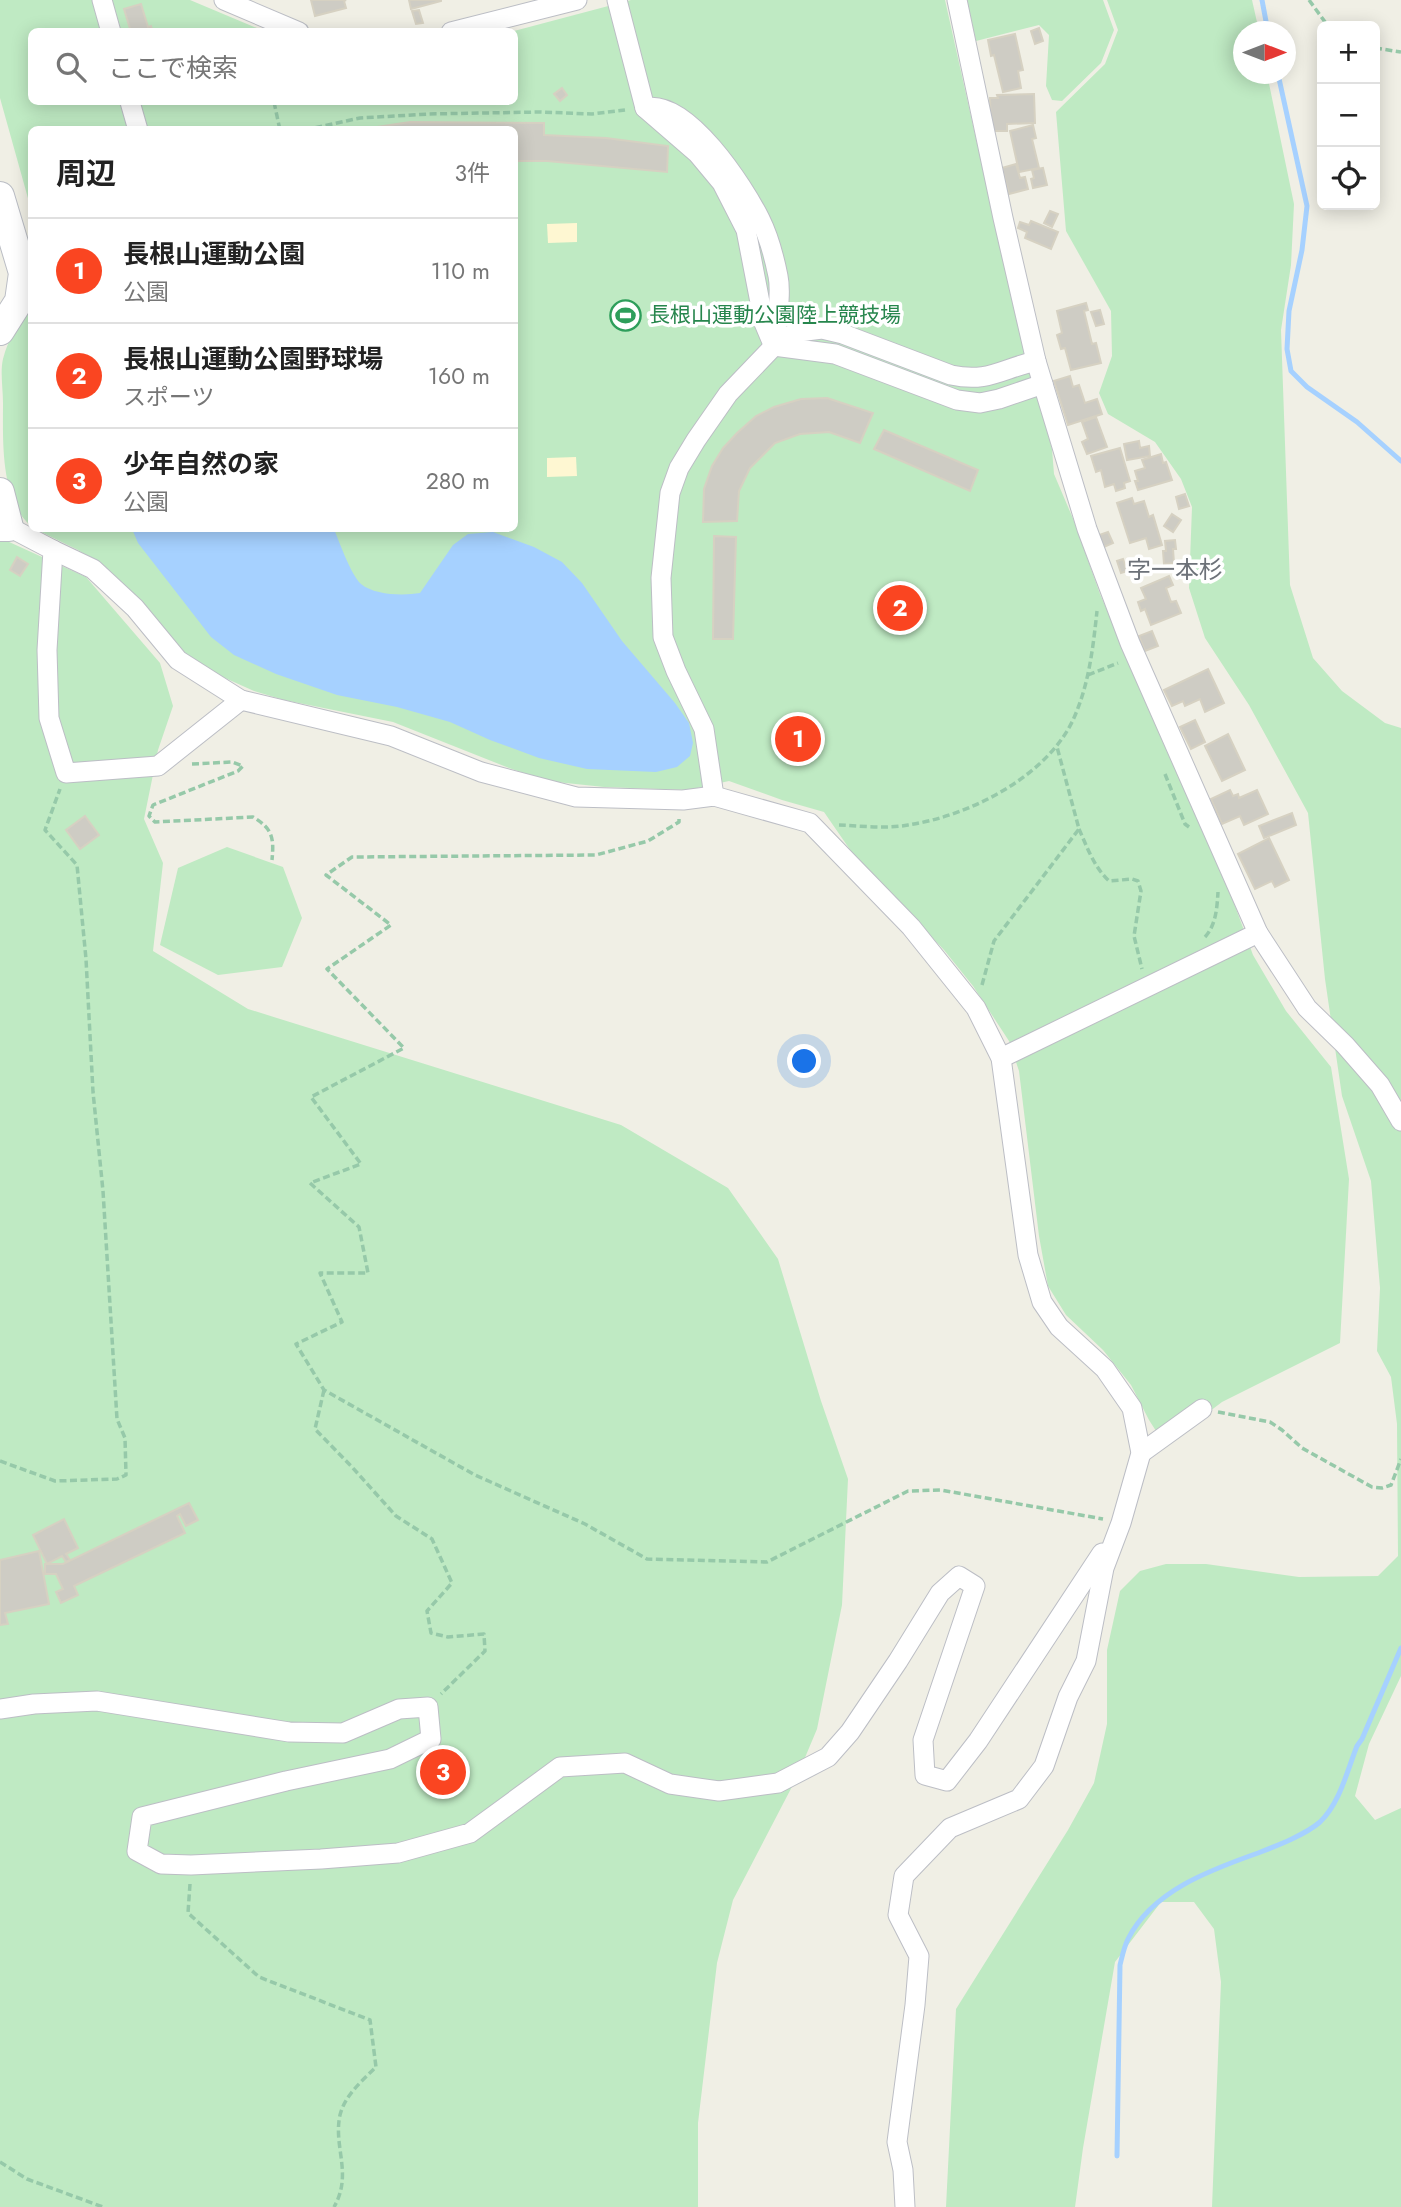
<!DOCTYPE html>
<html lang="ja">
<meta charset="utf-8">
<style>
:root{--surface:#fff;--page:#f2f2f2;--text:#222;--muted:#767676;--line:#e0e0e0;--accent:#fa4521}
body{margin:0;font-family:Jost,"Noto Sans JP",sans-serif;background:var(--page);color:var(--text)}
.controls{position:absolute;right:21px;top:21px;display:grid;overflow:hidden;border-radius:10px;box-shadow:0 4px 18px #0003}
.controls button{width:63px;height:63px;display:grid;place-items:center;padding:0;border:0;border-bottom:2px solid var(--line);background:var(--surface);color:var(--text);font:35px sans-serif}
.compass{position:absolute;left:1233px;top:21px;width:63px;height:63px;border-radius:50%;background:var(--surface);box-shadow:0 4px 18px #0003;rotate:90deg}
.you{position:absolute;left:805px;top:1062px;width:24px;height:24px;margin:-18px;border:5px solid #fff;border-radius:50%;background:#1a73e8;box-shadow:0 0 0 10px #1a73e833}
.badge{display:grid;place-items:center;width:46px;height:46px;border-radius:50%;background:var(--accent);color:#fff;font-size:23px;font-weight:700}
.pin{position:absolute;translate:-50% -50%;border:4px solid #fff;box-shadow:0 2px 7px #0006}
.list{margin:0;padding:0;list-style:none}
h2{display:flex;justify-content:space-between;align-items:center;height:91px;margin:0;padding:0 28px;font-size:30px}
h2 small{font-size:23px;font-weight:400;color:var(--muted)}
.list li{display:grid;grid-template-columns:46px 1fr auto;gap:21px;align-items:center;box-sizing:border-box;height:105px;padding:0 28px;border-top:2px solid var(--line)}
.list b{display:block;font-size:26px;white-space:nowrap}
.list p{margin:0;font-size:23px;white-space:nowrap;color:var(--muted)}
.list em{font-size:23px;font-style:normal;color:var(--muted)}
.icon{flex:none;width:38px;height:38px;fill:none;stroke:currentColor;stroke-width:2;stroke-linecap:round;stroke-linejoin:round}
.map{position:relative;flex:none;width:1401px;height:2207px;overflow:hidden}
.search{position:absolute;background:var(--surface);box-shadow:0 4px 18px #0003;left:28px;top:28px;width:490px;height:77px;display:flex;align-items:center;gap:18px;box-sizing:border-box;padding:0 24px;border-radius:10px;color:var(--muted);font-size:26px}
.panel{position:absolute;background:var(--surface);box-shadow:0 4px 18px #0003;left:28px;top:126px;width:490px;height:406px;border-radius:10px}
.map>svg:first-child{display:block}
.green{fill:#bfeac3}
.sand{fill:#fef7d2}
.water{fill:#a6d1ff}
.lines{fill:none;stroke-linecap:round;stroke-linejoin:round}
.stream{stroke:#a6d1ff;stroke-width:5}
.building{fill:#ceccc4;stroke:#d6d1c2;stroke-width:2}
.street-casing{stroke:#bcbec5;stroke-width:21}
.secondary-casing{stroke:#babdc4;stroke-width:30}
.path{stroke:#96c9a9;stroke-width:3.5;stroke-dasharray:7 3.5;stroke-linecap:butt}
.street{stroke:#fff;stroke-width:19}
.secondary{stroke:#fff;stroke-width:28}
.labels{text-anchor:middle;stroke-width:7;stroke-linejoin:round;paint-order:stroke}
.leisure-label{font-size:21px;fill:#27864d;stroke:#fff;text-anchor:start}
.quarter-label{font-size:24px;fill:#6d7279;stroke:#fff}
</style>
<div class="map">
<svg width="1401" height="2207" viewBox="0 0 1401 2207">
<rect width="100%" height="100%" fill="#f0efe5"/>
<g class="green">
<polygon points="0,0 190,0 264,31 32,32 32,102 514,102 514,31 631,0 945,0 1016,318 1052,449 1054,474 1074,521 1100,594 1177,772 1223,873 1253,955 1286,1011 1331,1067 1349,1179 1340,1343 1222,1402 1165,1445 1149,1420 1131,1385 1103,1350 1066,1315 1048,1286 1039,1236 1019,1071 1009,1041 973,986 944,950 853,854 824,812 782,800 729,781 688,790 604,787 547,781 509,768 393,722 284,700 254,691 216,674 186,654 148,609 110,571 78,550 35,529 514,528 514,130 32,130 31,209 0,98"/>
<polygon points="967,0 1103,0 1114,30 1101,63 1062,101 1052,100 1046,86 1049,35 1039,25 976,41"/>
<polygon points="1107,0 1252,0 1259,31 1244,32 1244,74 1267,74 1294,204 1291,265 1281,330 1290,585 1313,658 1342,691 1385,723 1401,728 1401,1676 1369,1744 1355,1796 1375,1820 1401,1808 1401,2207 1212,2207 1221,1982 1214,1929 1194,1902 1161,1902 1115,1962 1083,2148 1075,2207 946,2207 956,2009 1068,1830 1094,1783 1107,1724 1107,1650 1120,1591 1140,1571 1166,1564 1206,1564 1299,1577 1378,1576 1398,1556 1397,1424 1391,1377 1377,1351 1380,1288 1371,1181 1342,1096 1325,979 1308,813 1249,705 1205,638 1189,588 1192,507 1181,479 1155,442 1108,414 1099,393 1112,356 1111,311 1066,231 1056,112 1105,64 1118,30"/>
<path d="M 31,300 L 31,526 C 0,500 3,440 3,403 C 3,389 0,372 3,359 C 8,338 22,319 31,300 Z"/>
<polygon points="7,541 86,577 160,663 173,706 158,750 144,819 163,863 153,951 248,1009 621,1125 728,1188 778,1259 821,1401 848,1479 842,1605 817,1729 796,1779 733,1900 717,1963 698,2123 698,2207 0,2207 0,542"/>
<polygon points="227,847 283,867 302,918 282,967 218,975 160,945 178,868"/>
</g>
<g class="sand">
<polygon points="577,223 577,242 548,243 547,224"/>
<polygon points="576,457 577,476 547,477 547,458"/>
</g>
<path class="water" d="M 132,529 L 334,529 C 339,541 351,575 361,584 C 374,595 403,596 420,593 L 453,545 L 468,534 L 493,532 L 534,547 L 562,562 L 582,583 L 622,641 L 675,703 L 689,723 L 693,743 L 690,756 L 677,767 L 656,772 L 587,769 L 539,758 L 490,740 L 450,722 L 397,707 L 337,695 L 276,674 L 234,655 L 211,637 L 138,543 Z"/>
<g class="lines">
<g class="stream">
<polyline points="1262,0 1268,32"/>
<polyline points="1278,74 1307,206 1302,250 1289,311 1287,349 1291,371 1307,387 1357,422 1401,461"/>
<path d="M 1117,2156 L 1120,1965 C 1122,1957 1124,1947 1128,1939 C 1152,1891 1210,1870 1258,1853 C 1276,1846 1305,1835 1320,1822 C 1340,1803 1347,1771 1357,1746 L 1362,1739 L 1401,1648"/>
</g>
</g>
<g class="building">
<polygon points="311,0 346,0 344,1 346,8 315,16"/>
<polygon points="409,0 441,0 441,1 411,9"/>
<polygon points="141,4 148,27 151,26 153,32 131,32 124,9"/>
<polygon points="419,10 423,23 416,24 412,11"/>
<polygon points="1039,28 1043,41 1035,44 1031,31"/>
<polygon points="1015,34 1023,70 1018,71 1021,88 1003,92 994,55 991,56 988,40"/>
<polygon points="562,88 567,95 560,101 554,94"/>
<polygon points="1034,94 1035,123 1007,124 1007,131 991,131 990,98 998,98 997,95"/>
<polygon points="410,122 544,123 544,135 606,138 668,146 667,172 547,161 514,161 514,130 357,130"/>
<polygon points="1033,125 1036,138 1032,139 1039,168 1019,172 1010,131"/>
<polygon points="1016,164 1020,178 1025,177 1028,189 1009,194 1002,168"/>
<polygon points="1043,168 1047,185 1033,188 1031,179 1034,178 1032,170"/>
<polygon points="1050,211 1058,214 1052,227 1044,223"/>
<polygon points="1031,221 1058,232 1051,249 1025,238 1027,232 1018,228 1020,222 1029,225"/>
<polygon points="1086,303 1088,310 1084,311 1092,344 1096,343 1101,363 1071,370 1065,348 1061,349 1057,335 1062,333 1057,311"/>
<polygon points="1100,310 1104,324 1096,326 1091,312"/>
<polygon points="1070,376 1073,387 1079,385 1085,403 1097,399 1102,414 1068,425 1054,381"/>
<polygon points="827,398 873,413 860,443 829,432 800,434 775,443 750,468 739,491 737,521 703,522 704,489 712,466 723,448 737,433 756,416 774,407 801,399"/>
<polygon points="1096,417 1107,447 1087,454 1082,442 1088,439 1082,422"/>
<polygon points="884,430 978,470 970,491 874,449"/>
<polygon points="1139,441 1140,448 1149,446 1150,456 1127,460 1124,444"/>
<polygon points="1120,448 1130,481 1124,483 1125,488 1116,491 1114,484 1105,487 1101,470 1096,472 1091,456"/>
<polygon points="1161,454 1163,463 1166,462 1172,480 1138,490 1135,481 1138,481 1135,471 1145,468 1142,460"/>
<polygon points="1185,494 1189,506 1179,509 1176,497"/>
<polygon points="1132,498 1134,504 1144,501 1149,517 1153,515 1162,545 1149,549 1146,538 1130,543 1117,503"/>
<polygon points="1172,514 1181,520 1173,532 1164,526"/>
<polygon points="1108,532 1113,543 1104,547 1099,535"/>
<polygon points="714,536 736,537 733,639 713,639"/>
<polygon points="1175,540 1176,549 1173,549 1174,563 1164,564 1163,551 1166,551 1165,541"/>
<polygon points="17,557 28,564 20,576 10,570"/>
<polygon points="1123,559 1127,571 1121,573 1117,561"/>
<polygon points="1169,576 1173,585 1166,588 1171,602 1176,601 1181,613 1151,625 1145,609 1141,611 1138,602 1146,599 1141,588"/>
<polygon points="1152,631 1158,646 1145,651 1139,636"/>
<polygon points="1208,669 1224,703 1205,712 1200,699 1185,706 1183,701 1172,706 1164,690"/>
<polygon points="1195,720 1205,742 1191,749 1180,727"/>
<polygon points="1228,734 1245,770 1222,781 1205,746"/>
<polygon points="1230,790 1233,796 1238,794 1239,798 1257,790 1268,814 1244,825 1240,816 1222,824 1211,799"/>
<polygon points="1292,813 1296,825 1264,838 1259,826"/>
<polygon points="85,816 99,835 80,849 66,830"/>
<polygon points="1269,838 1289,880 1275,887 1272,881 1255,889 1238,854"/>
<polygon points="189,1503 198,1520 186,1526 180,1514 177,1516 185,1533 74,1586 78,1595 61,1603 56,1592 63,1589 56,1574 45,1574 45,1564 63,1564"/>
<polygon points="64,1519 78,1548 66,1554 70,1560 66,1562 62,1556 47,1564 33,1535"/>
<polygon points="39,1551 49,1604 5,1613 8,1624 0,1625 0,1560"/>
</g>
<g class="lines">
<defs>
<g id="street">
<polyline points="102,0 111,32"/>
<polyline points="224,0 299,32"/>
<polyline points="617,0 645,108 697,153 722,183 746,230 764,323 772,342"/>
<polyline points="957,0 1003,218 1036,361 1087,529 1130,643 1258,933 1307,1008 1345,1045 1380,1085 1401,1121"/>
<polyline points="451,32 577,0"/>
<polyline points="130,102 138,130"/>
<path d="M 645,108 C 687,98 744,187 760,219 C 769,237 774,256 778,276 C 782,295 776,325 774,346 L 784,338 L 798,332 L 822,329 L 843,334 L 951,375 C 988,383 1001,369 1036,361"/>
<polyline points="774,346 835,354 957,400 980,403 999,399 1043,384"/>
<polyline points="9,527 53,550 47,650 49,718 66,773 158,766 241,700"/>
<polyline points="53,550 93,569 135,608 178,660 241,700 391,736 481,772 576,797 683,800 714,796 810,823 911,927 976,1008 1001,1058 1028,1255 1042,1302 1059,1327 1105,1369 1132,1408 1141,1453 1121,1523 1104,1568 1086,1661 1068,1697 1044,1766 1019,1799 950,1828 904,1876 898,1915 919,1956 915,2005 897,2142 903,2170 905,2207"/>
<polyline points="714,796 704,729 676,671 663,637 661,578 670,493 679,468 696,440 728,394 774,346"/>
<polyline points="1001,1058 1258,933"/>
<polyline points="1141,1453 1202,1409"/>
<polyline points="0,1709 34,1704 97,1701 289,1732 343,1733 399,1709 428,1707 431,1739 390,1759 286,1781 142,1817 137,1851 161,1864 191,1865 321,1859 398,1853 470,1833 560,1767 625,1763 670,1784 719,1791 778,1783 828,1757 850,1732 898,1661 940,1593 959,1576 975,1586 923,1740 925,1775 947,1781 978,1741 1102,1553"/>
</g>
<g id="secondary">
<polyline points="0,196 23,273 19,301 0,331"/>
<polyline points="0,492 9,527 0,527"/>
</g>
</defs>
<use href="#street" class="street-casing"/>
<use href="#secondary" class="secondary-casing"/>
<g class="path">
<polyline points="1309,0 1328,26"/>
<polyline points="1375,48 1401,52"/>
<polyline points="274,102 280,130"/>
<polyline points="305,130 360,118 429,114 541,112 592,114 625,110"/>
<polyline points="1088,675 1118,663"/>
<path d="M 192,764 L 232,762 L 243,766 L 238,771 L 153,805 L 149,816 L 155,822 L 253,817 C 273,829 274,838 272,860"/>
<polyline points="1165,774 1185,824 1189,827"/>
<polyline points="679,819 679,822 648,841 596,855 352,857 326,875 391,925 327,969 404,1048 311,1097 361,1164 310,1183 359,1227 368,1273 320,1273 342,1322 296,1344 324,1390 475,1475 585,1524 647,1559 767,1562 908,1491 941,1490 1103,1519"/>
<path d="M 839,825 C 861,826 886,829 908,825 C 969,816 1046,777 1073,720 C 1089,685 1093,648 1097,611"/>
<path d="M 1079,829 C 1087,847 1094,867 1109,881 L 1132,879 L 1138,881 L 1141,891 L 1134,936 L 1142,969"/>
<path d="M 1205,937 C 1216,925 1217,908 1218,892"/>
<polyline points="982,985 994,941 1079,829 1057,747"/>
<polyline points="324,1390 315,1429 352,1467 396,1516 432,1539 452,1583 427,1611 431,1633 448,1637 484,1634 485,1651 441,1694"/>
<polyline points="1218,1412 1270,1422 1282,1430 1302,1448 1372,1487 1382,1488 1391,1485 1401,1459"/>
<polyline points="0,1461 55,1481 117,1479 126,1475 125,1438 117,1419 103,1191 93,1092 86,959 77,865 45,830 60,789"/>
<path d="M 190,1884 L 188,1913 L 259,1977 L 370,2020 L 376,2067 C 362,2081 345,2095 340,2115 C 333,2147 353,2174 334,2207"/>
<polyline points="0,2162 27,2179 103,2207"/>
</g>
<use href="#street" class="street"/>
<use href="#secondary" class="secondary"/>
</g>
<defs>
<symbol id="stadium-ring" viewBox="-11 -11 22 22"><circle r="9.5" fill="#fff" stroke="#2e9e5b" stroke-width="1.5"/><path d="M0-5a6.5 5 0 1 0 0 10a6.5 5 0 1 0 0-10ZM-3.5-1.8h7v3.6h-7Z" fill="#2e9e5b"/></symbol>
</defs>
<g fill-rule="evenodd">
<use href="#stadium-ring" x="608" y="298" width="35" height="35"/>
</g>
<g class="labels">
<g class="leisure-label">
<text x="649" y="322">長根山運動公園陸上競技場</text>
</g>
<g class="quarter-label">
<text x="1175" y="578">字一本杉</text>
</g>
</g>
</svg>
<div class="controls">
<button>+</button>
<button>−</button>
<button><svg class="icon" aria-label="locate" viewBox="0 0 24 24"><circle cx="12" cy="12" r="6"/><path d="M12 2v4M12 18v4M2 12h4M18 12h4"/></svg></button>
</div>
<svg class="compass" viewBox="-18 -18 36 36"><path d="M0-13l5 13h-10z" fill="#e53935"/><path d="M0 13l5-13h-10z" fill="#767676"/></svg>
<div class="you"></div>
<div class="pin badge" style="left:798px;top:739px">1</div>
<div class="pin badge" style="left:900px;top:608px">2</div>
<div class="pin badge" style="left:443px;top:1772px">3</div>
<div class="search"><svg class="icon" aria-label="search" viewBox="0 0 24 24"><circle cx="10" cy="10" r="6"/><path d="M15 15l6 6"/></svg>ここで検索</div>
<section class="panel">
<h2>周辺<small>3件</small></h2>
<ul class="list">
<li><span class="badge">1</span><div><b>長根山運動公園</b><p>公園</p></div><em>110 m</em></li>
<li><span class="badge">2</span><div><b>長根山運動公園野球場</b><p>スポーツ</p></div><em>160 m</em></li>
<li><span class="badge">3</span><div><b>少年自然の家</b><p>公園</p></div><em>280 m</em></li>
</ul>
</section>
</div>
